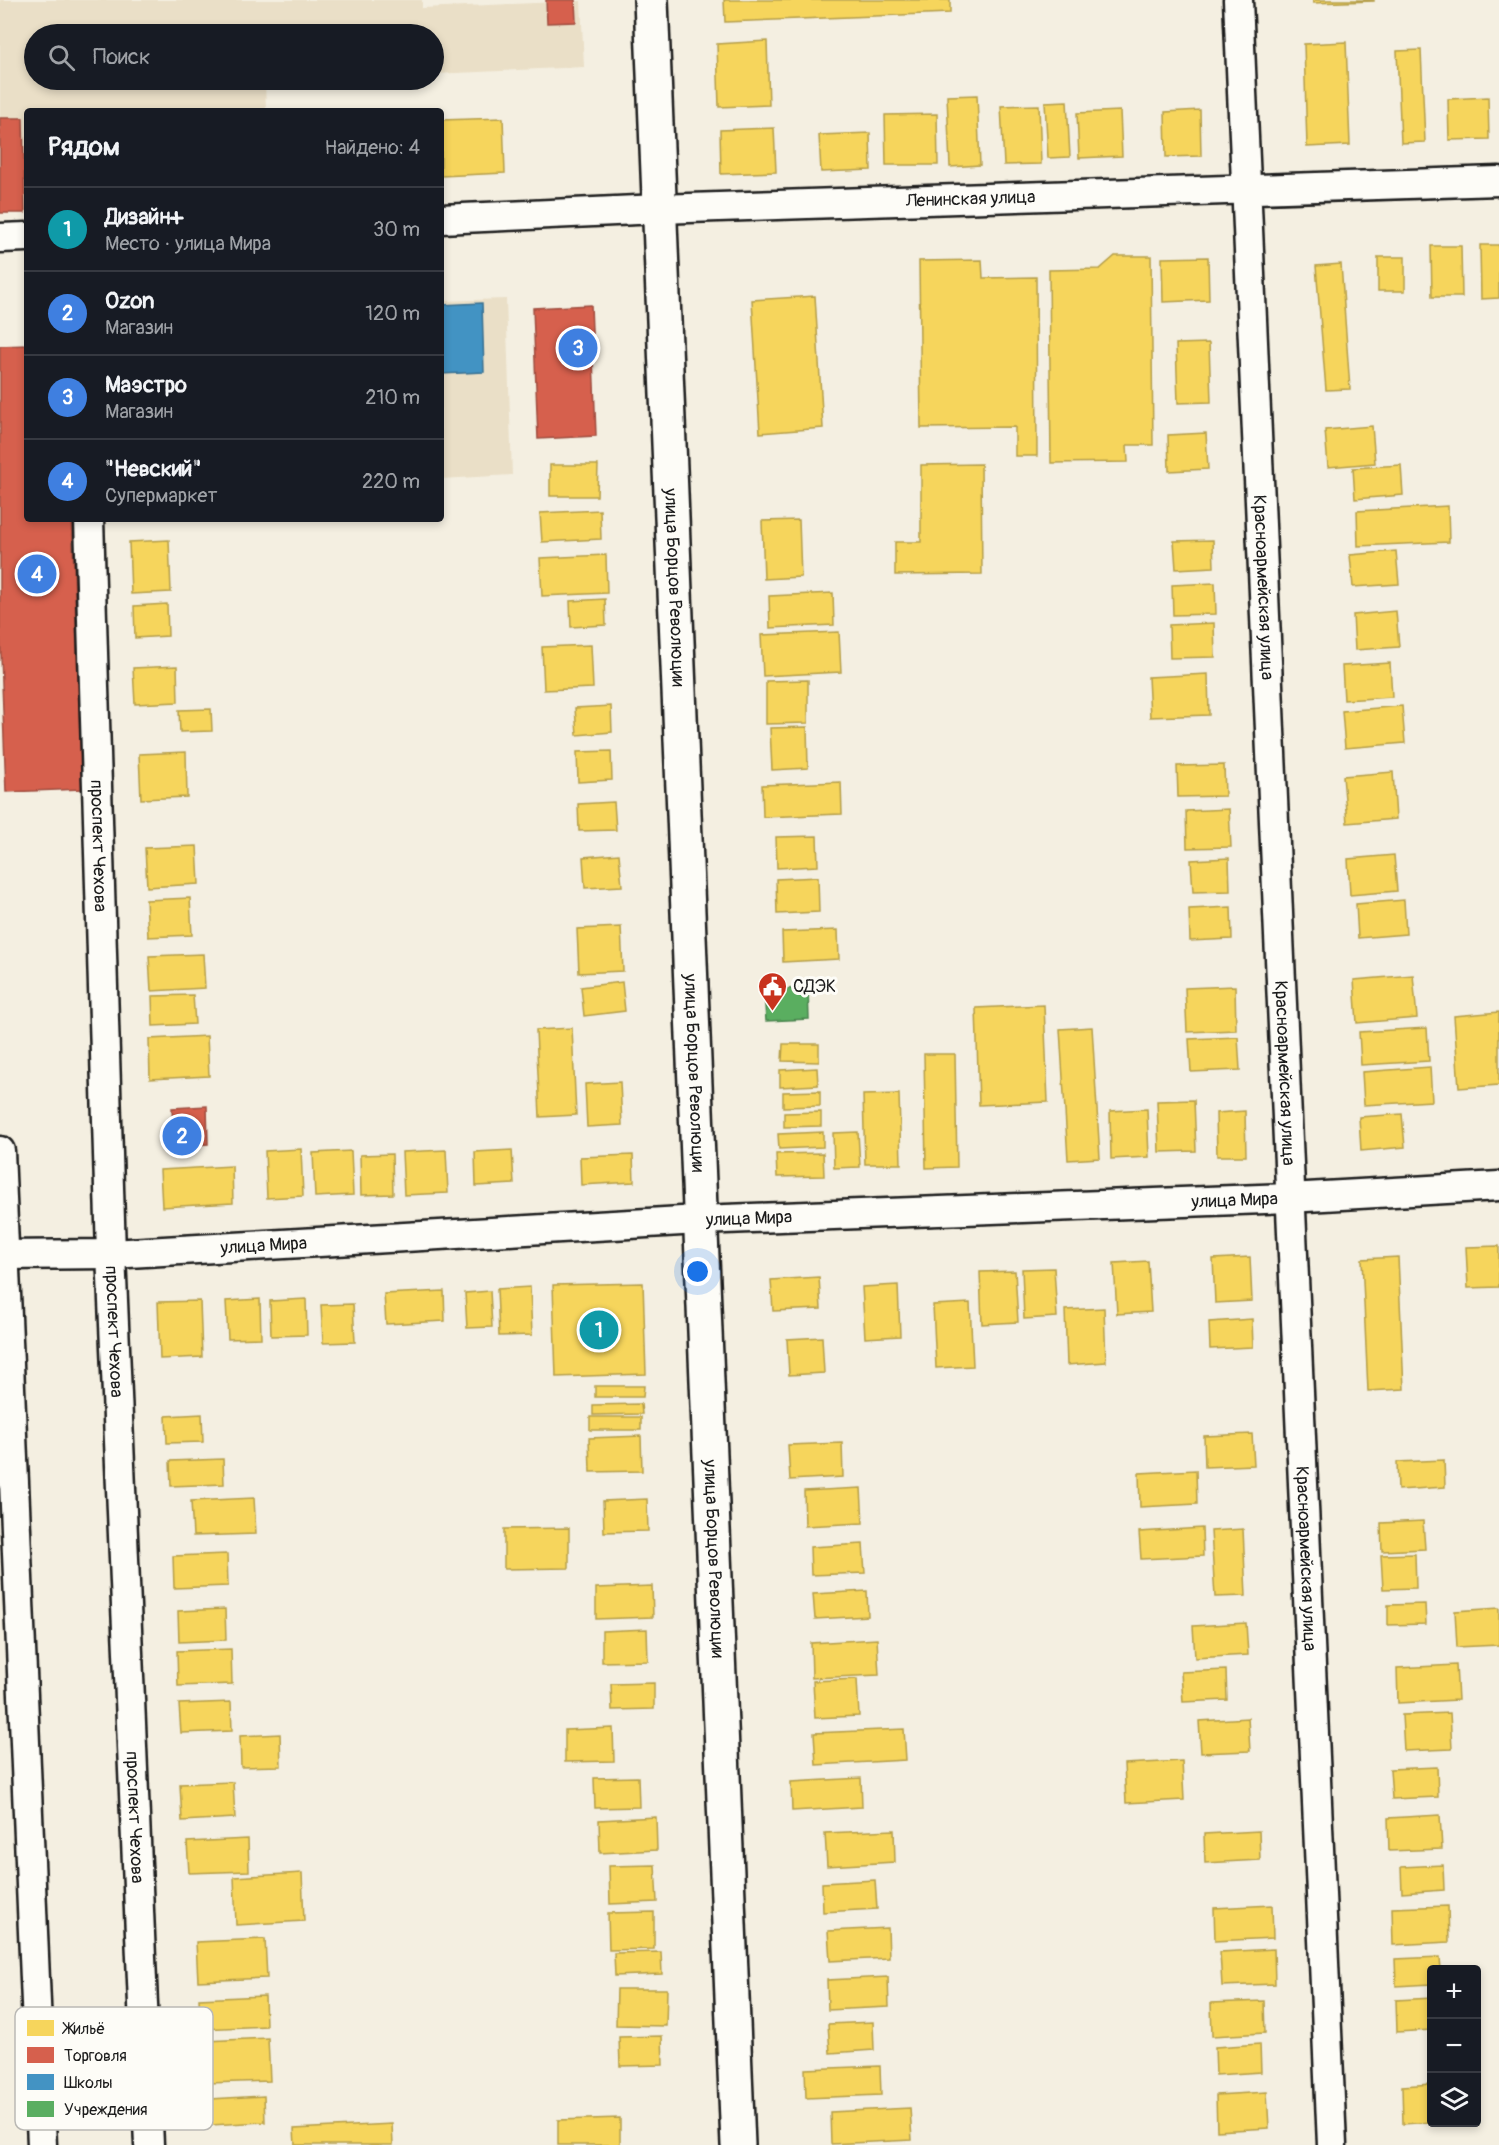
<!DOCTYPE html>
<html lang="ru">
<meta charset="utf-8">
<style>
:root{--surface:#171b24;--page:#242831;--text:#f1f3f6;--muted:#9ea1a6;--line:#363941;--accent:#0b8043}
body{margin:0;font-family:Pangolin,sans-serif;background:var(--page);color:var(--text)}
.controls{position:absolute;right:18px;bottom:18px;display:grid;overflow:hidden;border-radius:6px;box-shadow:0 3px 9px #0003}
.controls button{width:54px;height:54px;display:grid;place-items:center;padding:0;border:0;border-bottom:2px solid var(--line);background:var(--surface);color:var(--text);font:30px sans-serif}
.you{position:absolute;left:698px;top:1272px;width:21px;height:21px;margin:-15px;border:4px solid #fff;border-radius:50%;background:#1a73e8;box-shadow:0 0 0 9px #1a73e833}
.badge{display:grid;place-items:center;width:39px;height:39px;border-radius:50%;background:var(--accent);color:#fff;font-size:20px;font-weight:700}
.pin{position:absolute;translate:-50% -50%;border:3px solid #fff;box-shadow:0 2px 6px #0006}
.list{margin:0;padding:0;list-style:none}
h2{display:flex;justify-content:space-between;align-items:center;height:78px;margin:0;padding:0 24px;font-size:26px}
h2 small{font-size:20px;font-weight:400;color:var(--muted)}
.list li{display:grid;grid-template-columns:39px 1fr auto;gap:18px;align-items:center;box-sizing:border-box;height:84px;padding:0 24px;border-top:2px solid var(--line)}
.list b{display:block;font-size:22px;white-space:nowrap}
.list p{margin:0;font-size:20px;white-space:nowrap;color:var(--muted)}
.list em{font-size:20px;font-style:normal;color:var(--muted)}
.icon{flex:none;width:33px;height:33px;fill:none;stroke:currentColor;stroke-width:2;stroke-linecap:round;stroke-linejoin:round}
.map{position:relative;flex:none;width:1499px;height:2145px;overflow:hidden}
.search{position:absolute;background:var(--surface);box-shadow:0 3px 9px #0003;left:24px;top:24px;width:420px;height:66px;display:flex;align-items:center;gap:15px;box-sizing:border-box;padding:0 21px;border-radius:33px;color:var(--muted);font-size:22px}
.panel{position:absolute;background:var(--surface);box-shadow:0 3px 9px #0003;left:24px;top:108px;width:420px;height:414px;border-radius:6px}
.map>svg:first-child{display:block}
.built{fill:#eadfc7}
.homes{fill:#f6d55c;stroke:#b59e49;stroke-width:1.5}
.shops{fill:#d6604d;stroke:#9e4c3e;stroke-width:1.5}
.schools{fill:#4393c3;stroke:#376f91;stroke-width:1.5}
.public{fill:#5aae61;stroke:#47824c;stroke-width:1.5}
.lines{fill:none;stroke-linecap:round;stroke-linejoin:round}
.street-casing{stroke:#1c1c1c;stroke-width:33}
.secondary-casing{stroke:#1c1c1c;stroke-width:38}
.street{stroke:#fdfcf7;stroke-width:28}
.secondary{stroke:#fdfcf7;stroke-width:33}
.labels{text-anchor:middle;stroke-width:6;stroke-linejoin:round;paint-order:stroke}
.street-label{font-size:18px;fill:#1c1c1c;stroke:#fdfcf7}
.poi-label{font-size:18px;fill:#1c1c1c;stroke:#fdfcf7;text-anchor:start}
.key{fill:#fdfcf7;stroke:#bab9b5;stroke-width:1.5}
.key-label{font-size:16px;fill:#1c1c1c}
</style>
<div class="map">
<svg width="1499" height="2145" viewBox="0 0 1499 2145">
<rect width="100%" height="100%" fill="#f4efe1"/>
<filter id="ink" filterUnits="userSpaceOnUse"><feTurbulence type="fractalNoise" baseFrequency=".0167" numOctaves="2"/><feDisplacementMap in="SourceGraphic" scale="12" xChannelSelector="R" yChannelSelector="G"/><feConvolveMatrix kernelMatrix="1 2 1 2 8 2 1 2 1" color-interpolation-filters="sRGB"/></filter>
<g filter="url(#ink)">
<g class="built">
<polygon points="0,0 422,0 422,8 581,1 584,67 434,74 434,34 34,34 34,80 297,80 265,81 266,111 27,111 27,213 0,213"/>
<polygon points="506,299 512,475 441,479 441,301"/>
</g>
<g class="homes">
<polygon points="724,0 950,0 950,13 725,22"/>
<polygon points="1313,0 1374,0 1374,1 1313,3"/>
<polygon points="767,41 769,105 719,107 717,44"/>
<polygon points="1346,42 1350,145 1307,147 1304,44"/>
<polygon points="1421,50 1425,142 1401,143 1397,51"/>
<polygon points="977,95 980,165 950,167 947,96"/>
<polygon points="1488,97 1489,139 1449,140 1448,99"/>
<polygon points="1067,101 1070,157 1048,158 1045,102"/>
<polygon points="1039,105 1041,164 1004,165 1001,106"/>
<polygon points="1200,110 1201,156 1166,157 1165,112"/>
<polygon points="1120,111 1122,156 1079,158 1077,113"/>
<polygon points="937,114 938,165 886,165 885,115"/>
<polygon points="503,118 505,173 441,176 441,120"/>
<polygon points="774,128 776,172 721,174 720,130"/>
<polygon points="870,133 871,170 821,172 819,135"/>
<polygon points="1480,245 1499,245 1499,298 1481,299"/>
<polygon points="1431,246 1461,246 1462,297 1432,297"/>
<polygon points="1115,256 1151,256 1153,445 1127,445 1128,462 1051,463 1049,270 1100,269"/>
<polygon points="1208,257 1209,300 1163,302 1162,258"/>
<rect x="1378" y="257" width="27" height="34"/>
<polygon points="982,260 983,278 1036,277 1037,456 1015,456 1015,427 921,428 919,261"/>
<polygon points="1341,264 1350,389 1326,390 1316,266"/>
<polygon points="815,296 823,428 760,433 752,300"/>
<polygon points="1209,343 1211,402 1178,403 1176,344"/>
<polygon points="1372,426 1375,463 1328,467 1325,430"/>
<polygon points="1206,433 1208,469 1169,471 1168,435"/>
<polygon points="981,464 982,574 895,575 895,542 921,542 921,465"/>
<polygon points="550,465 598,465 597,496 550,496"/>
<polygon points="1401,465 1403,495 1355,499 1353,468"/>
<polygon points="1448,506 1449,542 1358,546 1357,511"/>
<polygon points="600,510 601,539 542,542 540,513"/>
<polygon points="799,520 801,577 764,579 762,521"/>
<polygon points="169,540 171,592 131,594 129,542"/>
<polygon points="1213,540 1214,567 1176,569 1174,541"/>
<polygon points="1396,551 1399,584 1353,587 1350,555"/>
<polygon points="606,555 607,593 542,596 540,558"/>
<polygon points="1215,583 1216,614 1173,615 1172,585"/>
<polygon points="833,593 834,625 770,628 769,596"/>
<polygon points="605,599 606,625 571,627 570,601"/>
<polygon points="167,604 168,636 135,638 134,606"/>
<polygon points="1396,611 1399,647 1355,650 1353,615"/>
<polygon points="1214,623 1215,657 1170,658 1169,625"/>
<polygon points="839,632 841,672 763,676 761,635"/>
<polygon points="591,645 593,688 544,690 542,647"/>
<polygon points="1390,663 1392,697 1344,700 1342,666"/>
<polygon points="177,666 178,702 135,704 133,668"/>
<polygon points="1208,674 1209,715 1150,717 1148,677"/>
<polygon points="808,680 808,723 766,724 766,681"/>
<polygon points="611,706 612,732 577,735 575,708"/>
<polygon points="1402,706 1405,743 1345,748 1342,711"/>
<polygon points="211,709 212,731 180,732 179,710"/>
<polygon points="807,727 808,768 772,770 770,728"/>
<polygon points="611,751 612,780 578,782 577,752"/>
<polygon points="186,752 187,797 141,799 139,754"/>
<polygon points="1224,765 1225,796 1178,797 1177,766"/>
<polygon points="1393,772 1396,819 1347,823 1343,776"/>
<polygon points="841,782 842,814 763,817 762,785"/>
<polygon points="614,802 616,830 579,831 578,804"/>
<polygon points="1229,809 1231,847 1187,848 1186,811"/>
<polygon points="817,836 818,866 777,868 776,837"/>
<polygon points="197,846 199,884 147,887 145,848"/>
<polygon points="619,854 622,886 585,888 583,857"/>
<polygon points="1394,855 1397,891 1350,895 1348,859"/>
<polygon points="1229,858 1230,891 1193,892 1191,860"/>
<polygon points="818,877 819,912 777,914 776,879"/>
<polygon points="190,898 192,935 148,937 146,900"/>
<polygon points="1404,900 1406,934 1358,938 1356,904"/>
<polygon points="1231,907 1232,939 1190,941 1189,909"/>
<polygon points="621,927 623,971 579,973 577,929"/>
<polygon points="838,930 839,959 783,962 782,932"/>
<polygon points="203,954 205,988 151,991 149,956"/>
<polygon points="1413,975 1417,1018 1357,1023 1354,980"/>
<polygon points="622,982 625,1011 584,1016 581,987"/>
<polygon points="1235,986 1236,1030 1187,1032 1185,988"/>
<polygon points="193,995 195,1024 153,1026 152,996"/>
<polygon points="1044,1005 1048,1102 979,1105 976,1008"/>
<polygon points="1499,1012 1499,1085 1459,1088 1454,1016"/>
<polygon points="1092,1027 1100,1158 1068,1160 1060,1029"/>
<polygon points="572,1028 576,1115 540,1117 536,1030"/>
<polygon points="1427,1028 1429,1061 1361,1065 1359,1032"/>
<polygon points="207,1036 209,1076 150,1079 149,1039"/>
<polygon points="1238,1037 1240,1070 1191,1072 1189,1039"/>
<polygon points="783,1044 819,1044 819,1062 782,1061"/>
<polygon points="924,1054 955,1054 957,1167 926,1168"/>
<polygon points="1430,1067 1432,1101 1364,1105 1362,1072"/>
<polygon points="817,1068 818,1085 780,1087 780,1070"/>
<polygon points="620,1082 622,1125 587,1127 585,1084"/>
<polygon points="820,1091 820,1106 783,1107 783,1092"/>
<polygon points="899,1094 901,1164 865,1164 863,1095"/>
<polygon points="1194,1100 1196,1151 1159,1152 1157,1101"/>
<polygon points="1147,1109 1149,1157 1111,1159 1110,1111"/>
<polygon points="1245,1111 1246,1156 1217,1156 1216,1113"/>
<polygon points="821,1112 821,1126 784,1127 784,1113"/>
<polygon points="1402,1114 1405,1147 1361,1151 1359,1117"/>
<polygon points="823,1132 823,1147 779,1149 778,1134"/>
<polygon points="858,1132 860,1167 834,1168 833,1133"/>
<polygon points="301,1149 303,1196 267,1198 265,1151"/>
<polygon points="446,1150 448,1193 404,1195 402,1152"/>
<polygon points="512,1150 514,1184 476,1186 475,1152"/>
<polygon points="351,1151 353,1195 315,1197 313,1153"/>
<polygon points="823,1153 824,1176 777,1177 776,1154"/>
<polygon points="392,1154 393,1194 361,1195 360,1155"/>
<polygon points="633,1155 634,1182 581,1185 580,1157"/>
<polygon points="232,1166 233,1203 162,1207 160,1170"/>
<polygon points="1499,1246 1499,1287 1468,1288 1466,1247"/>
<polygon points="1250,1257 1252,1301 1215,1303 1213,1259"/>
<polygon points="1398,1257 1404,1389 1368,1391 1362,1259"/>
<polygon points="1148,1261 1151,1312 1117,1314 1114,1263"/>
<polygon points="1054,1268 1057,1317 1024,1319 1022,1269"/>
<polygon points="1015,1271 1018,1322 982,1324 980,1272"/>
<polygon points="819,1277 821,1309 773,1311 771,1280"/>
<polygon points="643,1283 646,1374 556,1377 553,1285"/>
<polygon points="898,1285 900,1336 865,1338 862,1287"/>
<polygon points="530,1287 532,1335 499,1336 497,1289"/>
<polygon points="444,1291 445,1321 386,1324 384,1294"/>
<polygon points="490,1291 492,1327 467,1328 465,1293"/>
<polygon points="260,1299 261,1338 228,1339 226,1301"/>
<polygon points="306,1299 307,1335 271,1336 270,1301"/>
<polygon points="200,1301 202,1357 160,1359 158,1302"/>
<polygon points="970,1303 973,1366 936,1368 933,1305"/>
<polygon points="353,1304 355,1342 323,1343 321,1305"/>
<polygon points="1104,1308 1106,1362 1067,1365 1065,1310"/>
<polygon points="1252,1319 1253,1347 1210,1349 1209,1322"/>
<polygon points="822,1337 824,1373 789,1375 787,1339"/>
<polygon points="595,1386 644,1386 643,1397 595,1397"/>
<polygon points="641,1404 642,1414 593,1415 593,1405"/>
<polygon points="202,1414 203,1442 167,1443 166,1416"/>
<rect x="590" y="1417" width="51" height="13"/>
<polygon points="1252,1434 1254,1465 1205,1467 1204,1436"/>
<polygon points="641,1436 642,1471 590,1472 589,1438"/>
<polygon points="842,1443 843,1477 790,1480 788,1445"/>
<polygon points="223,1459 224,1484 171,1486 170,1461"/>
<polygon points="1444,1460 1445,1487 1398,1490 1397,1462"/>
<polygon points="1196,1470 1197,1504 1140,1507 1139,1473"/>
<polygon points="861,1488 863,1523 805,1526 804,1491"/>
<polygon points="254,1498 256,1534 193,1536 191,1501"/>
<polygon points="647,1499 648,1531 604,1532 603,1501"/>
<polygon points="1423,1521 1425,1549 1382,1551 1381,1523"/>
<polygon points="569,1528 569,1568 504,1569 504,1529"/>
<polygon points="1202,1528 1203,1556 1141,1559 1139,1532"/>
<polygon points="1243,1529 1246,1596 1215,1597 1211,1531"/>
<polygon points="863,1544 865,1573 811,1575 810,1547"/>
<polygon points="227,1554 228,1586 174,1588 173,1556"/>
<polygon points="1415,1554 1416,1588 1383,1589 1381,1555"/>
<polygon points="652,1586 653,1617 596,1619 596,1588"/>
<polygon points="867,1591 868,1616 815,1619 813,1594"/>
<polygon points="1425,1604 1426,1624 1388,1625 1388,1605"/>
<polygon points="1499,1608 1499,1645 1457,1647 1455,1611"/>
<polygon points="225,1609 226,1640 179,1642 178,1611"/>
<polygon points="1246,1623 1248,1655 1195,1658 1193,1626"/>
<polygon points="647,1629 648,1661 602,1662 602,1631"/>
<polygon points="877,1639 879,1675 812,1678 811,1643"/>
<polygon points="231,1649 232,1684 178,1686 177,1651"/>
<polygon points="1456,1665 1458,1700 1398,1703 1397,1668"/>
<polygon points="1226,1670 1227,1700 1183,1702 1181,1672"/>
<polygon points="857,1679 859,1716 815,1718 813,1681"/>
<polygon points="654,1683 654,1709 612,1710 611,1684"/>
<polygon points="231,1702 232,1731 181,1733 179,1704"/>
<polygon points="1450,1713 1452,1749 1404,1751 1402,1715"/>
<polygon points="1248,1718 1250,1751 1201,1753 1199,1721"/>
<polygon points="613,1728 614,1761 565,1762 565,1730"/>
<polygon points="904,1729 906,1760 816,1765 814,1733"/>
<polygon points="280,1734 281,1766 241,1767 240,1736"/>
<polygon points="1182,1761 1184,1800 1126,1803 1124,1764"/>
<polygon points="1437,1767 1438,1797 1392,1799 1390,1769"/>
<polygon points="638,1777 639,1807 595,1808 594,1778"/>
<polygon points="861,1778 862,1807 792,1811 791,1782"/>
<polygon points="233,1782 235,1818 182,1821 180,1784"/>
<polygon points="1440,1815 1442,1849 1389,1851 1388,1818"/>
<polygon points="656,1817 657,1850 600,1853 599,1820"/>
<polygon points="894,1830 895,1862 827,1866 825,1833"/>
<polygon points="1259,1831 1260,1860 1205,1863 1204,1834"/>
<polygon points="248,1839 249,1871 189,1873 187,1842"/>
<polygon points="655,1865 657,1902 610,1904 609,1866"/>
<polygon points="1443,1865 1444,1890 1402,1893 1401,1867"/>
<polygon points="302,1873 304,1921 236,1925 234,1877"/>
<polygon points="875,1880 877,1909 823,1912 822,1883"/>
<polygon points="1272,1905 1273,1938 1215,1941 1214,1908"/>
<polygon points="1448,1906 1449,1942 1393,1945 1392,1908"/>
<polygon points="654,1912 654,1949 609,1950 608,1913"/>
<polygon points="888,1928 889,1958 830,1961 828,1931"/>
<polygon points="265,1939 267,1978 198,1981 196,1942"/>
<polygon points="1274,1949 1275,1984 1222,1986 1220,1952"/>
<polygon points="661,1952 662,1974 615,1976 614,1953"/>
<polygon points="1440,1957 1441,1970 1432,1970 1432,1984 1396,1986 1395,1959"/>
<polygon points="888,1977 889,2007 828,2010 827,1980"/>
<polygon points="617,1989 667,1989 666,2026 616,2025"/>
<polygon points="265,1996 266,2026 201,2029 199,1999"/>
<polygon points="1432,1998 1432,2030 1397,2032 1396,2000"/>
<polygon points="1264,2001 1265,2033 1212,2036 1211,2003"/>
<polygon points="873,2022 874,2050 830,2053 828,2024"/>
<polygon points="662,2036 663,2065 620,2066 619,2037"/>
<polygon points="268,2038 270,2081 208,2083 206,2041"/>
<polygon points="1260,2044 1261,2072 1216,2075 1215,2047"/>
<polygon points="880,2066 881,2095 806,2098 805,2069"/>
<polygon points="1432,2084 1432,2122 1403,2124 1402,2086"/>
<polygon points="1267,2092 1269,2128 1217,2131 1216,2095"/>
<polygon points="264,2096 265,2122 211,2125 210,2099"/>
<polygon points="910,2108 912,2140 831,2144 830,2112"/>
<polygon points="620,2118 620,2145 558,2145 558,2120"/>
<polygon points="392,2124 393,2145 295,2145 294,2129"/>
</g>
<g class="shops">
<polygon points="546,0 575,0 576,22 547,23"/>
<polygon points="0,118 23,118 25,213 0,213"/>
<polygon points="591,305 596,436 538,439 533,308"/>
<polygon points="27,345 27,519 72,519 82,789 6,792 0,628 0,346"/>
<polygon points="207,1106 208,1144 174,1146 172,1108"/>
</g>
<polygon class="schools" points="482,303 484,372 441,374 441,305"/>
<polygon class="public" points="808,988 809,1019 766,1021 764,990"/>
<g class="lines">
<defs>
<g id="street">
<path id="s1" d="M 1238,0 L 1332,2145"/>
<path id="s2" d="M 441,219 L 659,209 L 1499,181"/>
<polyline points="0,238 27,237"/>
<path id="s3" d="M 89,519 L 111,1254 L 149,2145"/>
<polyline points="0,1151 42,2145"/>
<path id="s4" d="M 0,1255 L 111,1254 L 699,1220 L 1289,1198 L 1499,1186"/>
</g>
<g id="secondary">
<path id="s5" d="M 651,0 L 738,2145"/>
</g>
</defs>
<use href="#street" class="street-casing"/>
<use href="#secondary" class="secondary-casing"/>
<use href="#street" class="street"/>
<use href="#secondary" class="secondary"/>
</g>
</g>
<defs>
<symbol id="civic-pin" viewBox="-11 -11 22 30"><path d="M0 17L-7.5 6A9.5 9.5 0 1 1 7.5 6Z" fill="#c8321e" stroke="#fdfcf7"/><path d="M-.6-6.5H3V-4.5H.6V-3L4-1V1h2V6H-6V1h2V-1L-.6-3ZM-1.2 2.5V6h2.4V2.5Z" fill="#fff"/></symbol>
</defs>
<g fill-rule="evenodd">
<use href="#civic-pin" x="756" y="970" width="33" height="45"/>
</g>
<g class="labels">
<g class="street-label">
<text dy="6" stroke="none"><textPath href="#s2" startOffset="530">Ленинская улица</textPath></text>
<text dy="6" stroke="none"><textPath href="#s5" startOffset="588">улица Борцов Революции</textPath></text>
<text dy="6" stroke="none"><textPath href="#s1" startOffset="588">Красноармейская улица</textPath></text>
<text dy="6" stroke="none"><textPath href="#s3" startOffset="327">проспект Чехова</textPath></text>
<text dy="6" stroke="none"><textPath href="#s5" startOffset="1074">улица Борцов Революции</textPath></text>
<text dy="6" stroke="none"><textPath href="#s1" startOffset="1074">Красноармейская улица</textPath></text>
<text dy="6" stroke="none"><textPath href="#s4" startOffset="1236">улица Мира</textPath></text>
<text dy="6" stroke="none"><textPath href="#s4" startOffset="750">улица Мира</textPath></text>
<text dy="6" stroke="none"><textPath href="#s4" startOffset="264">улица Мира</textPath></text>
<text dy="6" stroke="none"><textPath href="#s3" startOffset="813">проспект Чехова</textPath></text>
<text dy="6" stroke="none"><textPath href="#s5" startOffset="1560">улица Борцов Революции</textPath></text>
<text dy="6" stroke="none"><textPath href="#s1" startOffset="1560">Красноармейская улица</textPath></text>
<text dy="6" stroke="none"><textPath href="#s3" startOffset="1299">проспект Чехова</textPath></text>
</g>
<g class="poi-label">
<text x="793" y="992">СДЭК</text>
</g>
</g>
<rect x="15" y="2007" width="198" height="123" rx="9" class="key"/>
<rect x="27" y="2020" width="27" height="16" fill="#f6d55c"/>
<rect x="27" y="2047" width="27" height="16" fill="#d6604d"/>
<rect x="27" y="2074" width="27" height="16" fill="#4393c3"/>
<rect x="27" y="2101" width="27" height="16" fill="#5aae61"/>
<g class="key-label">
<text x="64" y="2034">Жильё</text>
<text x="64" y="2061">Торговля</text>
<text x="64" y="2088">Школы</text>
<text x="64" y="2115">Учреждения</text>
</g>
</svg>
<div class="controls">
<button>+</button>
<button>−</button>
<button><svg class="icon" aria-label="layers" viewBox="0 0 24 24"><path d="M12 4l9 5-9 5-9-5zM3 14l9 5 9-5"/></svg></button>
</div>
<div class="you"></div>
<div class="pin badge" style="left:599px;top:1330px;background:#0f9aa8">1</div>
<div class="pin badge" style="left:182px;top:1136px;background:#3f7fe0">2</div>
<div class="pin badge" style="left:578px;top:348px;background:#3f7fe0">3</div>
<div class="pin badge" style="left:37px;top:574px;background:#3f7fe0">4</div>
<div class="search"><svg class="icon" aria-label="search" viewBox="0 0 24 24"><circle cx="10" cy="10" r="6"/><path d="M15 15l6 6"/></svg>Поиск</div>
<section class="panel">
<h2>Рядом<small>Найдено: 4</small></h2>
<ul class="list">
<li><span class="badge" style="background:#0f9aa8">1</span><div><b>Дизайн+</b><p>Место · улица Мира</p></div><em>30 m</em></li>
<li><span class="badge" style="background:#3f7fe0">2</span><div><b>Ozon</b><p>Магазин</p></div><em>120 m</em></li>
<li><span class="badge" style="background:#3f7fe0">3</span><div><b>Маэстро</b><p>Магазин</p></div><em>210 m</em></li>
<li><span class="badge" style="background:#3f7fe0">4</span><div><b>&quot;Невский&quot;</b><p>Супермаркет</p></div><em>220 m</em></li>
</ul>
</section>
</div>
